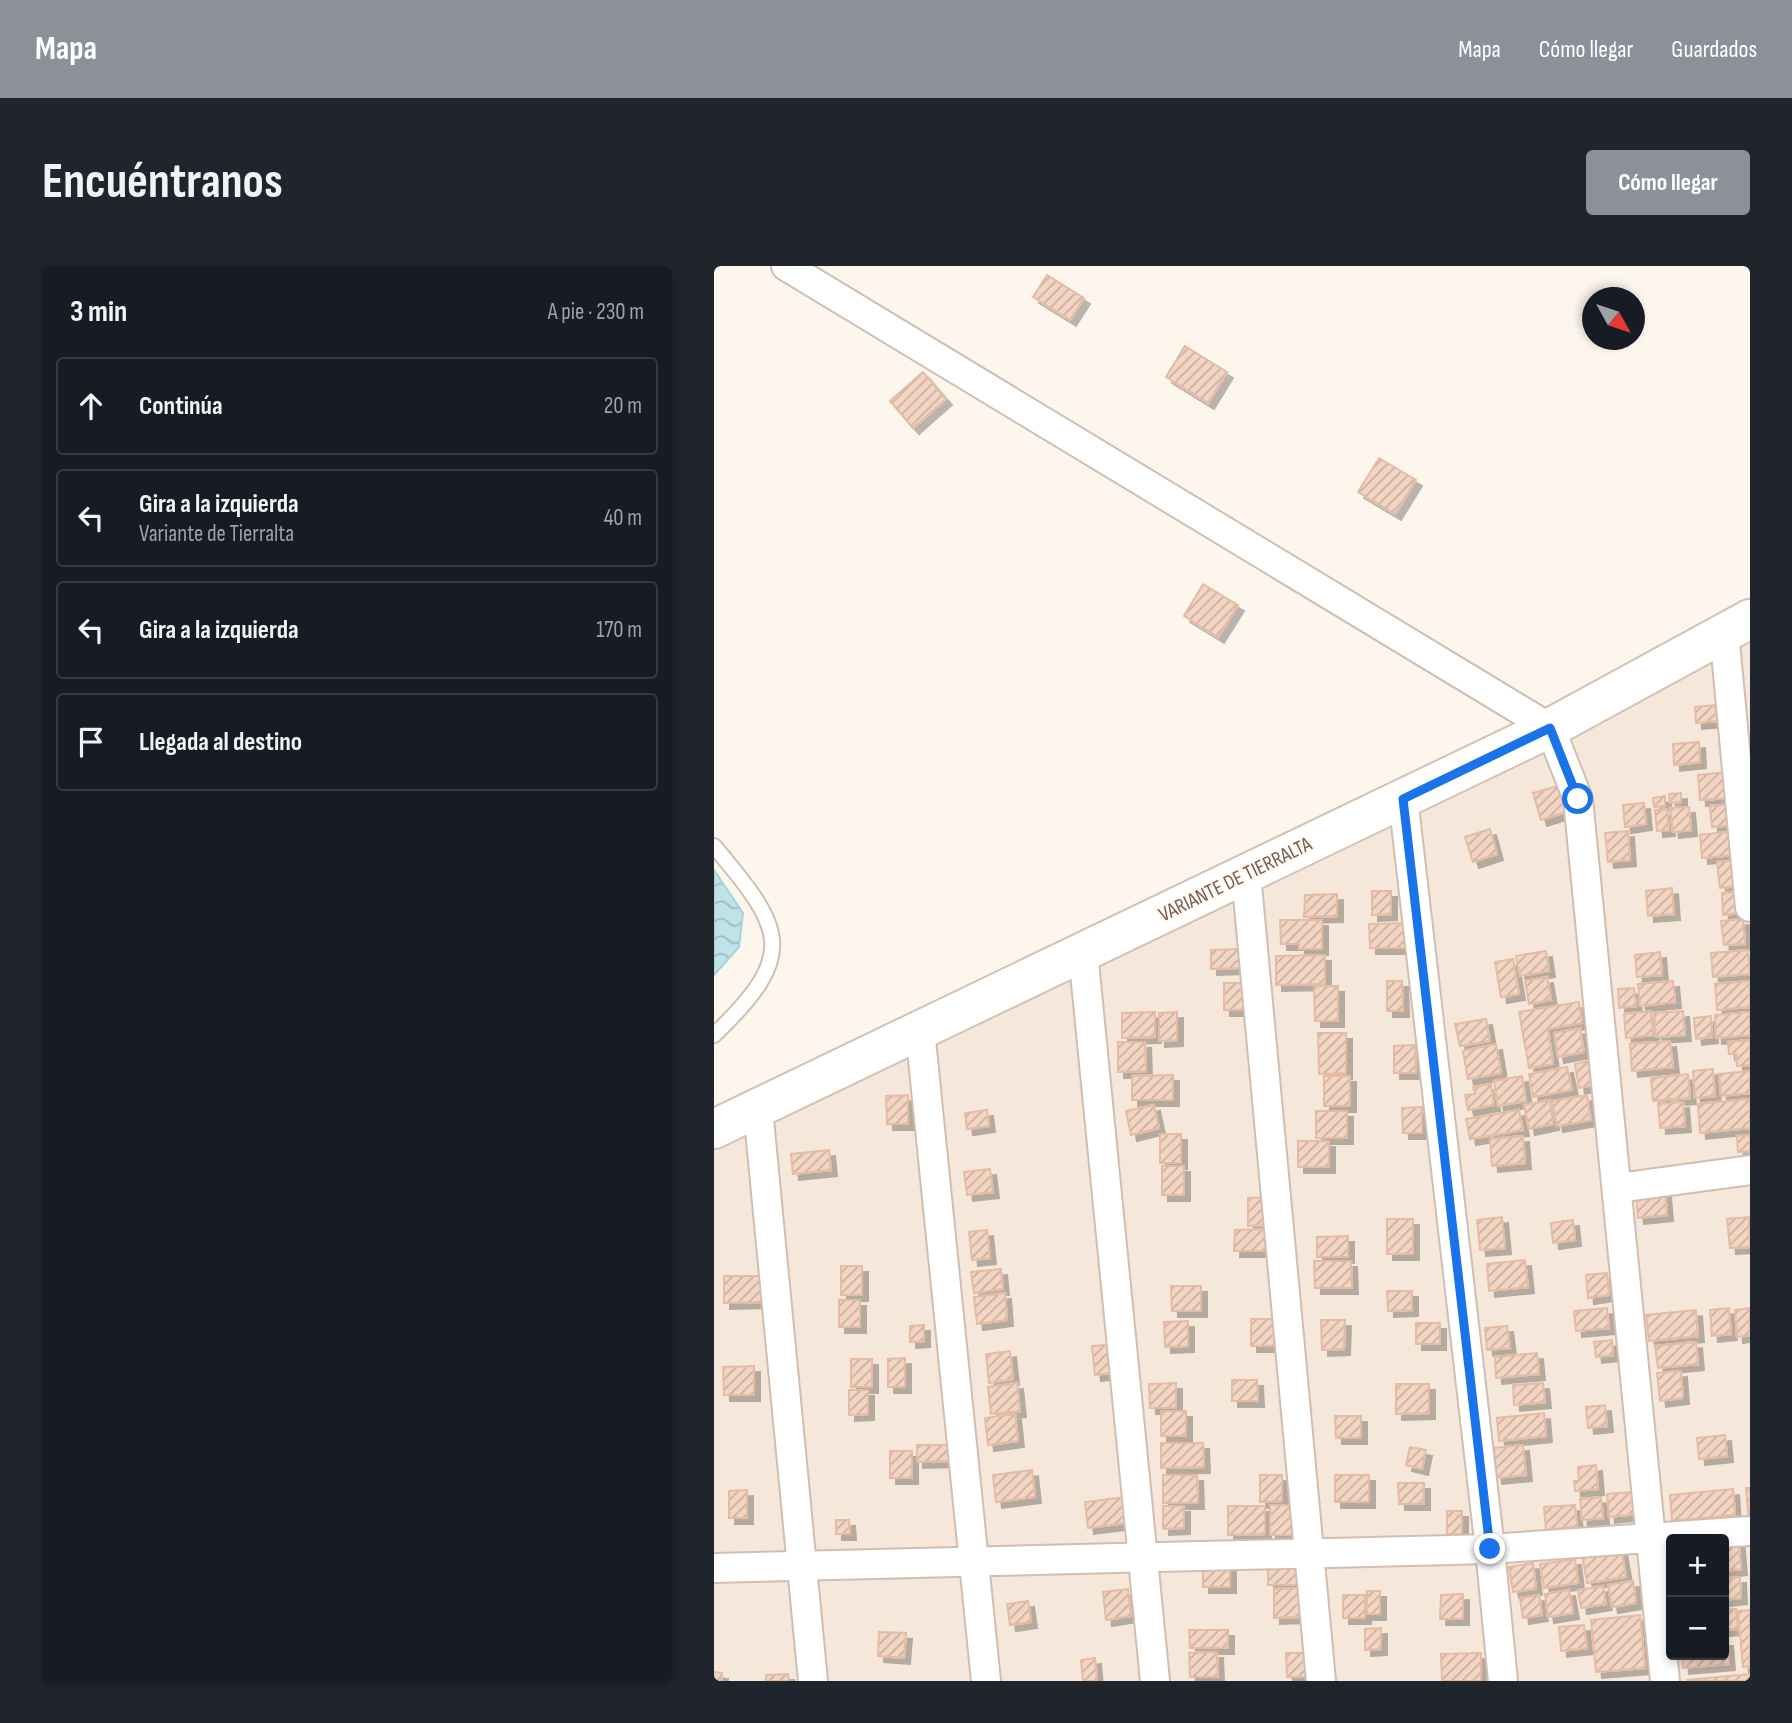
<!DOCTYPE html>
<html lang="es">
<meta charset="utf-8">
<style>
:root{--surface:#171b24;--page:#20242c;--text:#f1f3f6;--muted:#9ea1a6;--line:#363941;--accent:#8c9099}
body{margin:0;font-family:"Sofia Sans Condensed",sans-serif;background:var(--page);color:var(--text)}
.controls{position:absolute;right:21px;bottom:21px;display:grid;overflow:hidden;border-radius:7px;box-shadow:0 4px 10px #0003}
.controls button{width:63px;height:63px;display:grid;place-items:center;padding:0;border:0;border-bottom:2px solid var(--line);background:var(--surface);color:var(--text);font:35px sans-serif}
.compass{position:absolute;left:868px;top:21px;width:63px;height:63px;border-radius:50%;background:var(--surface);box-shadow:0 4px 10px #0003;rotate:130deg}
.stop{position:absolute;width:21px;height:21px;margin:-16px;border:5px solid #1a73e8;border-radius:50%;background:#fff}
.stop.end{background:#1a73e8;border-color:#fff;box-shadow:0 2px 7px #0008}
.list{margin:0;padding:0;list-style:none}
h2{display:flex;justify-content:space-between;align-items:center;height:91px;margin:0;padding:0 28px;font-size:30px}
h2 small{font-size:23px;font-weight:400;color:var(--muted)}
.list li{display:grid;grid-template-columns:46px 1fr auto;gap:21px;align-items:center;box-sizing:border-box;height:98px;margin:0 14px 14px;padding:0 14px;border:2px solid var(--line);border-radius:7px}
.list b{display:block;font-size:26px;white-space:nowrap}
.list p{margin:0;font-size:23px;white-space:nowrap;color:var(--muted)}
.list em{font-size:23px;font-style:normal;color:var(--muted)}
.icon{flex:none;width:38px;height:38px;fill:none;stroke:currentColor;stroke-width:2;stroke-linecap:round;stroke-linejoin:round}
.map{position:relative;flex:none;width:1036px;height:1415px;overflow:hidden;border-radius:7px}
header{display:flex;align-items:center;gap:42px;box-sizing:border-box;height:98px;padding:0 35px;background:var(--accent);color:#fff}
header strong{font-size:33px}
nav{display:flex;gap:38px;margin-inline-start:auto;font-size:24px}
.intro{display:flex;align-items:center;justify-content:space-between;box-sizing:border-box;height:168px;padding:0 42px}
h1{margin:0;font-size:49px}
.button{padding:18px 32px;border-radius:7px;background:var(--accent);color:#fff;font-size:24px;font-weight:700}
main{display:flex;gap:42px;padding:0 42px}
aside{flex:1;background:var(--surface);border-radius:7px;box-shadow:0 4px 10px #0003}
.map>svg:first-child{display:block}
.residential{fill:#f5e8da;fill-rule:evenodd}
.water{fill:url(#water-waves);stroke:#a5d3da;stroke-width:2}
.building{fill:url(#building-hatch);stroke:#e6bba3;stroke-width:2;filter:url(#shadow)}
.lines{fill:none;stroke-linecap:round;stroke-linejoin:round}
.lane-casing{stroke:#d1beb0;stroke-width:18}
.street-casing{stroke:#d1beb0;stroke-width:32}
.secondary-casing{stroke:#d6c0b0;stroke-width:42}
.lane{stroke:#fff;stroke-width:14}
.street{stroke:#fff;stroke-width:28}
.secondary{stroke:#fff;stroke-width:38}
.route{stroke:#1a73e8;stroke-width:9}
.labels{text-anchor:middle;stroke-width:5;stroke-linejoin:round;paint-order:stroke}
.street-label{font-size:21px;fill:#7a5c4d;stroke:#fffaf3}
</style>
<header>
<strong>Mapa</strong>
<nav><a>Mapa</a><a>Cómo llegar</a><a>Guardados</a></nav>
</header>
<div class="intro"><h1>Encuéntranos</h1><a class="button">Cómo llegar</a></div>
<main>
<aside>
<h2>3 min<small>A pie · 230 m</small></h2>
<ul class="list">
<li><svg class="icon" aria-label="ahead" viewBox="0 0 24 24"><path d="M12 20V5M6 11l6-6 6 6"/></svg><div><b>Continúa</b></div><em>20 m</em></li>
<li><svg class="icon" aria-label="left" viewBox="0 0 24 24"><path d="M17 20v-9H6M10 6l-5 5 5 5"/></svg><div><b>Gira a la izquierda</b><p>Variante de Tierralta</p></div><em>40 m</em></li>
<li><svg class="icon" aria-label="left" viewBox="0 0 24 24"><path d="M17 20v-9H6M10 6l-5 5 5 5"/></svg><div><b>Gira a la izquierda</b></div><em>170 m</em></li>
<li><svg class="icon" aria-label="arrive" viewBox="0 0 24 24"><path d="M6 21V4h12l-3 4 3 4H6"/></svg><div><b>Llegada al destino</b></div></li>
</ul>
</aside>
<div class="map">
<svg width="1036" height="1415" viewBox="0 0 1036 1415">
<defs>
<pattern id="water-waves" width="16" height="10" patternUnits="userSpaceOnUse" patternTransform="scale(1.75)"><rect width="16" height="10" fill="#bfe3e8"/><path d="M0 5q4-4 8 0t8 0" fill="none" stroke="#a0bbbe"/></pattern>
<pattern id="building-hatch" width="6" height="6" patternUnits="userSpaceOnUse" patternTransform="scale(1.75)"><rect width="6" height="6" fill="#f3d5c3"/><path d="M-1 1l2-2M0 6l6-6M5 7l2-2" fill="none" stroke="#cab0a1"/></pattern>
<filter id="shadow"><feDropShadow dx="6" dy="6" stdDeviation="0" flood-color="#0004"/></filter>
</defs>
<rect width="100%" height="100%" fill="#fdf6ec"/>
<path class="residential" d="M 1036,371 L 1036,1415 L 0,1415 L 0,882 ZM 957,1273 L 1010,1273 L 1010,1389 L 957,1389 Z"/>
<polygon class="water" points="0,604 29,647 25,681 0,709"/>
<g class="building">
<polygon points="333,9 370,32 356,54 319,31"/>
<polygon points="471,80 513,106 494,137 452,111"/>
<polygon points="209,106 232,133 199,162 176,135"/>
<polygon points="665,192 702,214 681,248 644,226"/>
<polygon points="489,318 524,339 504,371 470,350"/>
<polygon points="1001,439 1003,455 982,457 981,441"/>
<polygon points="985,476 986,496 960,499 959,478"/>
<polygon points="1014,506 1017,532 986,534 984,509"/>
<polygon points="844,520 852,546 827,554 819,527"/>
<polygon points="967,527 967,536 956,537 955,528"/>
<polygon points="951,530 951,540 940,541 939,532"/>
<polygon points="930,537 932,558 911,561 909,539"/>
<polygon points="1018,538 1020,559 998,561 996,540"/>
<polygon points="975,541 977,564 959,566 956,542"/>
<polygon points="953,543 955,564 943,565 941,544"/>
<polygon points="776,563 783,588 759,596 751,571"/>
<polygon points="914,565 916,594 894,596 891,567"/>
<polygon points="1020,565 1022,589 988,592 986,569"/>
<polygon points="1023,594 1025,620 1006,622 1003,596"/>
<polygon points="958,622 960,648 934,650 932,625"/>
<polygon points="658,625 677,625 677,648 658,649"/>
<polygon points="1025,626 1027,647 1009,649 1008,627"/>
<polygon points="623,628 623,650 590,651 591,629"/>
<polygon points="1029,653 1031,678 1010,679 1007,655"/>
<polygon points="566,654 608,654 608,683 585,683 585,678 567,678"/>
<polygon points="694,657 695,682 656,682 655,658"/>
<polygon points="526,683 526,702 497,703 497,684"/>
<polygon points="1034,684 1036,708 999,711 997,687"/>
<polygon points="832,685 835,705 806,710 802,690"/>
<polygon points="946,686 948,709 923,711 921,689"/>
<polygon points="611,689 611,718 562,719 562,690"/>
<polygon points="799,693 805,728 787,731 781,696"/>
<polygon points="833,711 837,734 815,738 811,715"/>
<polygon points="673,715 688,715 689,745 673,745"/>
<polygon points="959,715 961,736 926,740 924,718"/>
<polygon points="1036,715 1036,741 1003,744 1001,718"/>
<rect x="510" y="717" width="21" height="27"/>
<polygon points="600,720 624,720 624,755 601,755"/>
<polygon points="920,722 922,740 905,742 904,723"/>
<polygon points="865,736 868,757 834,763 839,798 815,802 805,746"/>
<polygon points="937,745 939,769 912,772 910,748"/>
<polygon points="969,745 971,769 942,771 940,747"/>
<polygon points="441,746 441,771 408,772 408,747"/>
<polygon points="463,746 463,774 445,775 445,747"/>
<polygon points="1036,746 1036,769 1002,772 1001,749"/>
<polygon points="997,750 998,771 982,773 980,752"/>
<polygon points="772,753 776,775 746,780 741,758"/>
<polygon points="866,762 870,786 844,791 840,767"/>
<polygon points="604,767 632,767 632,807 605,808"/>
<polygon points="1036,774 1036,799 1023,800 1022,788 1015,788 1014,776"/>
<polygon points="956,775 959,801 918,805 916,778"/>
<polygon points="404,776 431,776 432,805 404,806"/>
<polygon points="782,778 787,807 754,813 749,785"/>
<polygon points="701,779 702,807 680,807 680,780"/>
<polygon points="875,795 879,819 865,822 861,798"/>
<polygon points="853,801 858,824 819,831 815,808"/>
<polygon points="999,803 1001,830 981,832 979,805"/>
<polygon points="1036,805 1036,827 1007,830 1005,808"/>
<polygon points="974,808 976,832 939,835 937,812"/>
<polygon points="459,809 459,834 418,834 418,810"/>
<rect x="610" y="810" width="26" height="30"/>
<polygon points="808,810 812,835 784,840 780,815"/>
<polygon points="777,818 780,839 754,844 751,829 761,828 759,821"/>
<polygon points="194,829 194,858 173,858 172,830"/>
<polygon points="873,829 877,854 843,860 838,835"/>
<polygon points="1036,833 1036,862 986,867 984,838"/>
<polygon points="836,834 839,858 815,863 810,839"/>
<polygon points="969,836 971,860 946,862 944,838"/>
<polygon points="440,839 445,862 417,869 412,845"/>
<polygon points="708,841 708,867 689,867 688,842"/>
<polygon points="273,844 275,860 253,863 251,847"/>
<polygon points="805,844 809,864 756,873 752,853"/>
<rect x="602" y="845" width="31" height="27"/>
<rect x="446" y="868" width="21" height="29"/>
<polygon points="1036,869 1036,885 1024,886 1023,870"/>
<polygon points="809,870 811,897 778,900 776,873"/>
<rect x="584" y="875" width="31" height="26"/>
<polygon points="115,884 117,904 79,908 77,888"/>
<rect x="448" y="900" width="22" height="29"/>
<polygon points="276,903 279,926 253,929 250,906"/>
<polygon points="951,924 953,949 924,952 922,927"/>
<polygon points="554,931 554,959 534,960 534,932"/>
<polygon points="788,951 791,982 766,984 763,954"/>
<polygon points="1035,951 1036,981 1016,982 1013,953"/>
<rect x="673" y="953" width="26" height="35"/>
<polygon points="859,954 861,974 839,977 837,957"/>
<polygon points="555,963 556,985 520,985 521,964"/>
<polygon points="273,964 276,992 258,994 255,966"/>
<polygon points="634,970 634,991 603,991 603,971"/>
<polygon points="811,994 814,1021 775,1025 773,998"/>
<polygon points="600,995 637,995 638,1022 601,1022"/>
<rect x="127" y="1000" width="21" height="29"/>
<polygon points="287,1003 289,1023 260,1027 257,1006"/>
<polygon points="893,1007 895,1029 874,1032 872,1009"/>
<polygon points="10,1010 51,1010 51,1036 10,1037"/>
<polygon points="457,1020 487,1020 487,1045 458,1045"/>
<polygon points="673,1025 698,1025 698,1044 674,1045"/>
<polygon points="291,1027 293,1054 263,1058 260,1031"/>
<rect x="125" y="1034" width="21" height="27"/>
<polygon points="893,1042 895,1062 862,1065 860,1045"/>
<polygon points="1015,1042 1017,1068 998,1070 996,1044"/>
<polygon points="1036,1042 1036,1069 1023,1071 1021,1044"/>
<polygon points="982,1044 984,1070 935,1075 932,1049"/>
<rect x="537" y="1053" width="23" height="27"/>
<polygon points="607,1054 631,1054 630,1083 608,1084"/>
<polygon points="474,1055 474,1080 451,1081 450,1056"/>
<rect x="702" y="1057" width="24" height="21"/>
<polygon points="210,1059 210,1075 196,1076 196,1060"/>
<polygon points="793,1060 796,1082 773,1084 771,1062"/>
<polygon points="898,1074 899,1089 882,1091 880,1076"/>
<polygon points="982,1076 984,1098 944,1102 941,1080"/>
<polygon points="393,1079 396,1107 381,1109 378,1080"/>
<polygon points="296,1085 299,1113 275,1117 272,1088"/>
<polygon points="823,1087 825,1108 782,1112 781,1091"/>
<polygon points="191,1092 191,1121 174,1121 174,1093"/>
<rect x="137" y="1093" width="21" height="28"/>
<polygon points="40,1100 40,1129 10,1129 9,1101"/>
<polygon points="967,1105 969,1132 946,1135 943,1107"/>
<polygon points="518,1114 543,1114 544,1135 518,1135"/>
<polygon points="303,1117 306,1145 277,1148 274,1121"/>
<polygon points="462,1117 462,1142 436,1142 435,1118"/>
<polygon points="829,1117 831,1136 800,1139 799,1119"/>
<polygon points="682,1118 715,1118 715,1147 682,1148"/>
<polygon points="135,1124 154,1124 154,1148 135,1149"/>
<polygon points="891,1139 893,1160 874,1162 872,1141"/>
<rect x="447" y="1145" width="25" height="25"/>
<polygon points="830,1147 832,1170 785,1175 783,1152"/>
<polygon points="301,1148 304,1175 274,1179 271,1152"/>
<polygon points="621,1150 647,1150 647,1172 622,1172"/>
<polygon points="1011,1169 1013,1190 985,1193 983,1172"/>
<polygon points="447,1177 489,1177 490,1201 447,1202"/>
<polygon points="203,1179 237,1179 237,1195 203,1196"/>
<polygon points="809,1179 812,1209 782,1212 780,1182"/>
<polygon points="696,1181 712,1184 708,1203 692,1199"/>
<rect x="176" y="1185" width="22" height="27"/>
<polygon points="882,1199 884,1223 861,1225 860,1215 865,1215 864,1201"/>
<polygon points="318,1204 321,1231 282,1236 279,1209"/>
<polygon points="449,1209 483,1209 484,1237 449,1237"/>
<polygon points="546,1209 568,1209 568,1235 546,1236"/>
<rect x="621" y="1209" width="34" height="27"/>
<polygon points="684,1217 710,1217 710,1238 685,1238"/>
<polygon points="1032,1222 1036,1222 1036,1259 1035,1259"/>
<polygon points="1019,1223 1021,1249 958,1255 956,1229"/>
<polygon points="33,1224 33,1252 15,1252 15,1225"/>
<polygon points="920,1226 922,1248 895,1251 893,1228"/>
<polygon points="411,1231 414,1257 374,1262 371,1236"/>
<polygon points="887,1231 889,1252 868,1254 866,1233"/>
<rect x="556" y="1239" width="24" height="30"/>
<polygon points="861,1239 863,1260 832,1264 830,1241"/>
<polygon points="449,1240 470,1240 470,1262 449,1263"/>
<polygon points="514,1240 551,1240 551,1268 514,1269"/>
<rect x="733" y="1245" width="15" height="23"/>
<polygon points="122,1254 135,1254 136,1268 122,1268"/>
<polygon points="1024,1269 1027,1303 1010,1305 1010,1273"/>
<polygon points="907,1282 912,1311 873,1317 868,1288"/>
<polygon points="861,1293 864,1317 830,1322 826,1298"/>
<polygon points="554,1296 585,1296 586,1319 554,1319"/>
<rect x="489" y="1297" width="27" height="24"/>
<polygon points="819,1297 822,1323 799,1326 795,1301"/>
<polygon points="1026,1311 1027,1332 1010,1334 1010,1312"/>
<polygon points="919,1315 922,1337 898,1341 894,1319"/>
<polygon points="889,1320 892,1338 867,1342 864,1324"/>
<polygon points="585,1322 585,1351 560,1352 560,1323"/>
<polygon points="414,1323 417,1350 392,1354 389,1326"/>
<polygon points="855,1324 859,1347 834,1351 831,1328"/>
<rect x="653" y="1325" width="13" height="23"/>
<polygon points="749,1328 749,1353 726,1353 727,1329"/>
<rect x="629" y="1329" width="22" height="23"/>
<polygon points="825,1329 828,1349 809,1352 806,1332"/>
<polygon points="314,1335 317,1356 296,1359 293,1338"/>
<polygon points="1022,1343 1024,1363 1010,1364 1010,1344"/>
<polygon points="1036,1344 1036,1400 1029,1401 1024,1345"/>
<polygon points="926,1349 931,1402 882,1406 877,1354"/>
<polygon points="870,1359 873,1382 847,1385 845,1361"/>
<polygon points="667,1362 667,1383 651,1384 651,1363"/>
<polygon points="475,1364 514,1364 514,1382 476,1382"/>
<polygon points="165,1366 192,1367 190,1392 164,1390"/>
<polygon points="1010,1374 1013,1374 1015,1398 969,1402 968,1389 1010,1389"/>
<polygon points="503,1386 504,1411 476,1411 475,1387"/>
<polygon points="572,1387 600,1387 600,1411 573,1411"/>
<polygon points="767,1387 767,1415 728,1415 727,1388"/>
<polygon points="381,1392 383,1415 369,1415 367,1394"/>
<polygon points="0,1406 8,1407 7,1415 0,1415"/>
<polygon points="74,1408 75,1415 52,1415 52,1409"/>
<polygon points="1036,1408 1036,1415 973,1415 973,1414"/>
</g>
<g class="lines">
<defs>
<path id="lane" d="M 0,580 C 70,663 85,688 0,769"/>
<g id="street">
<polyline points="72,0 836,462 864,533 951,1415"/>
<polyline points="1010,366 1036,641"/>
<polyline points="689,532 776,1283 789,1415"/>
<polyline points="532,608 607,1415"/>
<polyline points="369,686 441,1415"/>
<polyline points="206,764 272,1415"/>
<polyline points="44,843 99,1415"/>
<polyline points="904,922 1036,904"/>
<polyline points="0,1302 776,1283 1036,1265"/>
</g>
<polyline id="secondary" points="0,863 836,462 1036,353"/>
</defs>
<use href="#lane" class="lane-casing"/>
<use href="#street" class="street-casing"/>
<use href="#secondary" class="secondary-casing"/>
<use href="#lane" class="lane"/>
<use href="#street" class="street"/>
<use href="#secondary" class="secondary"/>
</g>
<g class="lines">
<polyline class="route" points="776,1283 689,533 836,462 864,533"/>
</g>
<g class="labels">
<g class="street-label">
<text transform="translate(521 613) rotate(-26)" y="7">VARIANTE DE TIERRALTA</text>
</g>
</g>
</svg>
<div class="controls">
<button>+</button>
<button>−</button>
</div>
<svg class="compass" viewBox="-18 -18 36 36"><path d="M0-13l5 13h-10z" fill="#e53935"/><path d="M0 13l5-13h-10z" fill="#9ea1a6"/></svg>
<div class="stop" style="left:864px;top:533px"></div>
<div class="stop end" style="left:776px;top:1283px"></div>
</div>
</main>
